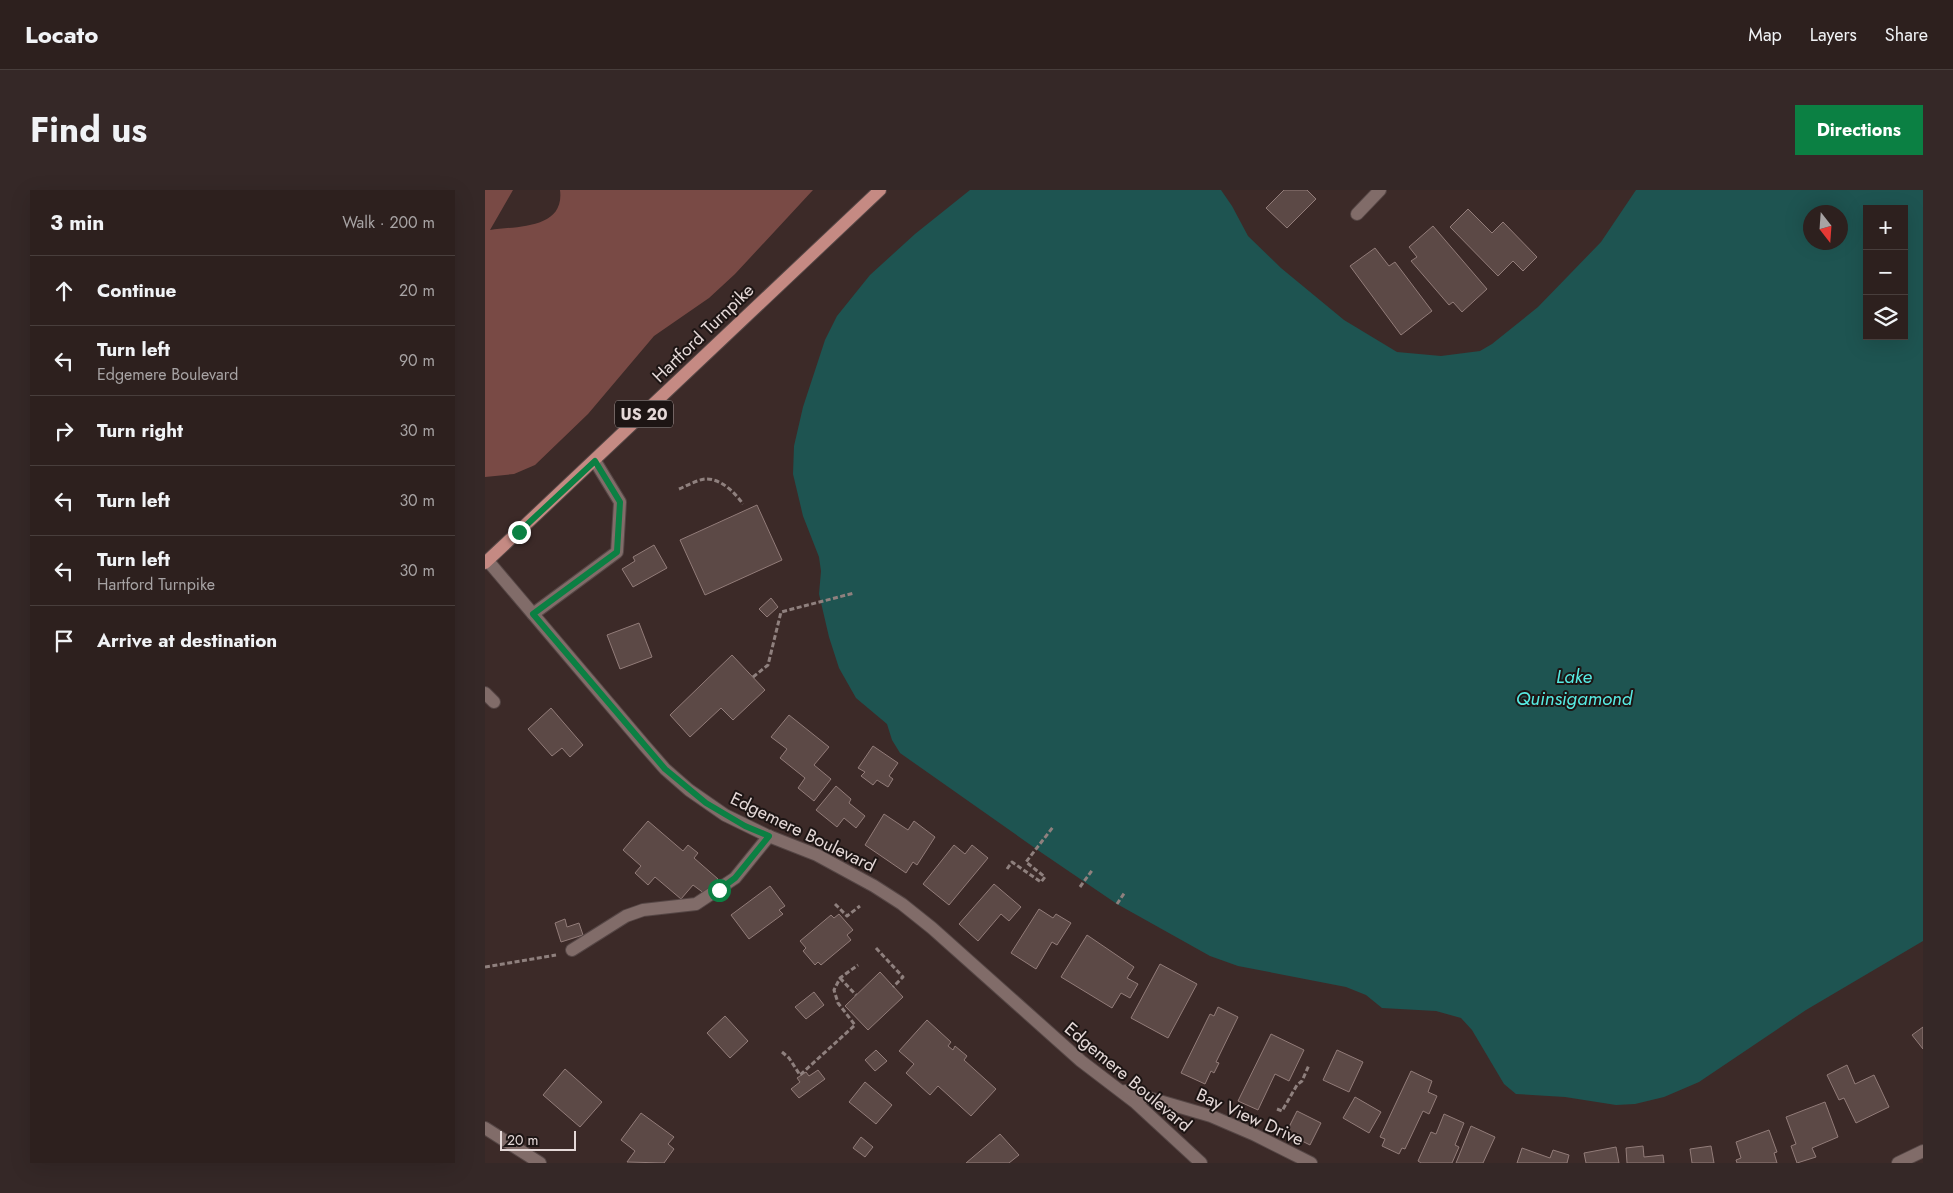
<!DOCTYPE html>
<meta charset="utf-8">
<style>
:root{--surface:#2d201e;--page:#352827;--text:#f1f3f6;--muted:#a7a3a4;--line:#483e3c;--accent:#0b8043}
body{margin:0;font-family:Jost,sans-serif;background:var(--page);color:var(--text)}
.controls{position:absolute;right:15px;top:15px;display:grid;overflow:hidden;border-radius:0px;box-shadow:0 5px 20px #0002}
.controls button{width:45px;height:45px;display:grid;place-items:center;padding:0;border:0;border-bottom:1px solid var(--line);background:var(--surface);color:var(--text);font:25px sans-serif}
.compass{position:absolute;left:1318px;top:15px;width:45px;height:45px;border-radius:50%;background:var(--surface);box-shadow:0 5px 20px #0002;rotate:163deg}
.scale{position:absolute;left:15px;bottom:12px;width:76px;box-sizing:border-box;padding-left:5px;border:2px solid #e5d9d8;border-top:0;font-size:14px;line-height:18px;white-space:nowrap;color:#e5d9d8;-webkit-text-stroke:4px #1d1514;paint-order:stroke}
.stop{position:absolute;width:15px;height:15px;margin:-11px;border:4px solid #0b8043;border-radius:50%;background:#fff}
.stop.end{background:#0b8043;border-color:#fff;box-shadow:0 1px 5px #0008}
.list{margin:0;padding:0;list-style:none}
h2{display:flex;justify-content:space-between;align-items:center;height:65px;margin:0;padding:0 20px;font-size:21px}
h2 small{font-size:16px;font-weight:400;color:var(--muted)}
.list li{display:grid;grid-template-columns:32px 1fr auto;gap:15px;align-items:center;box-sizing:border-box;height:70px;padding:0 20px;border-top:1px solid var(--line)}
.list b{display:block;font-size:19px;white-space:nowrap}
.list p{margin:0;font-size:16px;white-space:nowrap;color:var(--muted)}
.list em{font-size:16px;font-style:normal;color:var(--muted)}
.icon{flex:none;width:28px;height:28px;fill:none;stroke:currentColor;stroke-width:2;stroke-linecap:round;stroke-linejoin:round}
.map{position:relative;flex:none;width:1438px;height:973px;overflow:hidden;border-radius:0px}
header{display:flex;align-items:center;gap:30px;box-sizing:border-box;height:70px;padding:0 25px;background:var(--surface);border-bottom:1px solid var(--line)}
header strong{font-size:24px}
nav{display:flex;gap:28px;margin-inline-start:auto;font-size:18px}
.intro{display:flex;align-items:center;justify-content:space-between;box-sizing:border-box;height:120px;padding:0 30px}
h1{margin:0;font-size:35px}
.button{padding:12px 22px;border-radius:0px;background:var(--accent);color:#fff;font-size:18px;font-weight:700}
main{display:flex;gap:30px;padding:0 30px}
aside{flex:1;background:var(--surface);border-radius:0px;box-shadow:0 5px 20px #0002}
.map>svg:first-child{display:block}
.green{fill:#794a45}
.water{fill:#1e5451;fill-rule:evenodd}
.building{fill:#5c4946;stroke:#927c79}
.lines{fill:none;stroke-linecap:round;stroke-linejoin:round}
.minor-casing{stroke:#554645;stroke-width:14}
.major-casing{stroke:#554645;stroke-width:14}
.path{stroke:#8f807e;stroke-width:3;stroke-dasharray:5 2.5;stroke-linecap:butt}
.minor{stroke:#816c69;stroke-width:12}
.major{stroke:#c58a83;stroke-width:12}
.route{stroke:#0b8043;stroke-width:6}
.labels{text-anchor:middle;stroke-width:4;stroke-linejoin:round;paint-order:stroke}
.shield{fill:#1d1514;stroke:#a99e9d;stroke-width:1}
.shield-label{font-size:16px;font-weight:bold;fill:#e5d9d8}
.street-label{font-size:18px;fill:#e5d9d8;stroke:#1d1514}
.water-label{font-size:19px;font-style:italic;fill:#57ebe3;stroke:#1d1514}
</style>
<header>
<strong>Locato</strong>
<nav><a>Map</a><a>Layers</a><a>Share</a></nav>
</header>
<div class="intro"><h1>Find us</h1><a class="button">Directions</a></div>
<main>
<aside>
<h2>3 min<small>Walk · 200 m</small></h2>
<ul class="list">
<li><svg class="icon" aria-label="ahead" viewBox="0 0 24 24"><path d="M12 20V5M6 11l6-6 6 6"/></svg><div><b>Continue</b></div><em>20 m</em></li>
<li><svg class="icon" aria-label="left" viewBox="0 0 24 24"><path d="M17 20v-9H6M10 6l-5 5 5 5"/></svg><div><b>Turn left</b><p>Edgemere Boulevard</p></div><em>90 m</em></li>
<li><svg class="icon" aria-label="right" viewBox="0 0 24 24"><path d="M7 20v-9h11M14 6l5 5-5 5"/></svg><div><b>Turn right</b></div><em>30 m</em></li>
<li><svg class="icon" aria-label="left" viewBox="0 0 24 24"><path d="M17 20v-9H6M10 6l-5 5 5 5"/></svg><div><b>Turn left</b></div><em>30 m</em></li>
<li><svg class="icon" aria-label="left" viewBox="0 0 24 24"><path d="M17 20v-9H6M10 6l-5 5 5 5"/></svg><div><b>Turn left</b><p>Hartford Turnpike</p></div><em>30 m</em></li>
<li><svg class="icon" aria-label="arrive" viewBox="0 0 24 24"><path d="M6 21V4h12l-3 4 3 4H6"/></svg><div><b>Arrive at destination</b></div></li>
</ul>
</aside>
<div class="map">
<svg width="1438" height="973" viewBox="0 0 1438 973">
<rect width="100%" height="100%" fill="#3c2a28"/>
<path class="green" d="M 0,0 L 28,0 L 5,40 C 32,36 80,39 75,0 L 328,0 L 250,84 L 224,108 L 169,146 L 103,224 L 50,275 L 29,284 L 0,287 Z"/>
<path class="water" d="M 485,0 L 736,0 L 747,16 L 763,46 L 796,78 L 859,130 L 912,162 L 956,166 L 995,161 L 1007,154 L 1053,117 L 1116,52 L 1151,0 L 1438,0 L 1438,751 L 1321,820 L 1214,892 L 1179,907 L 1150,914 L 1131,915 L 1080,907 L 1031,904 L 1019,894 L 987,840 L 976,828 L 951,821 L 897,818 L 881,805 L 861,797 L 753,776 L 725,766 L 632,714 L 557,663 L 415,563 L 407,550 L 402,534 L 371,508 L 354,478 L 344,447 L 334,404 L 336,381 L 334,367 L 318,326 L 308,284 L 309,256 L 318,217 L 340,150 L 352,126 L 385,85 L 430,44 ZM 1382,19 L 1419,19 L 1419,146 L 1382,146 ZM 1326,22 L 1356,22 L 1356,52 L 1326,52 Z"/>
<g class="building">
<polygon points="799,0 822,0 831,9 802,38 781,18"/>
<polygon points="983,19 1007,43 1018,32 1052,67 1038,81 1028,71 1013,86 965,37"/>
<polygon points="948,36 1002,99 977,122 968,112 964,115 926,71 932,67 924,57"/>
<polygon points="890,58 904,76 910,72 947,121 916,145 865,76"/>
<polygon points="272,315 297,370 220,405 195,350"/>
<polygon points="169,355 182,378 148,397 137,379 150,371 148,367"/>
<polygon points="286,408 293,417 282,427 274,419"/>
<polygon points="154,433 167,467 135,479 122,445"/>
<polygon points="247,465 280,500 248,530 236,518 205,547 185,525"/>
<polygon points="66,518 98,555 85,567 77,558 67,566 43,539"/>
<polygon points="304,525 344,557 329,575 346,589 329,611 313,598 320,588 295,568 302,559 286,547"/>
<polygon points="388,556 413,573 404,586 408,589 403,597 392,590 388,595 376,586 380,582 373,578"/>
<polygon points="351,596 366,609 364,613 380,626 371,638 359,628 352,637 331,620"/>
<polygon points="399,624 423,640 429,631 450,647 432,675 428,672 421,683 380,655"/>
<polygon points="163,631 198,661 203,655 213,663 209,668 233,689 220,704 208,695 196,709 170,687 163,695 150,683 156,676 138,660"/>
<polygon points="469,655 480,664 487,655 503,668 464,715 438,694"/>
<polygon points="509,694 536,717 524,731 516,724 493,751 474,734"/>
<polygon points="285,696 300,716 294,720 298,724 264,749 246,725"/>
<polygon points="554,719 568,728 571,724 586,733 572,755 567,752 551,779 526,763"/>
<polygon points="354,724 368,740 362,745 366,750 336,775 333,772 330,775 318,761 321,758 315,751 346,725 349,728"/>
<polygon points="80,729 82,737 94,733 98,745 76,752 70,733"/>
<polygon points="602,745 649,777 642,788 653,794 645,808 636,803 627,818 576,787"/>
<polygon points="675,774 712,794 683,848 646,828"/>
<polygon points="395,782 418,807 383,840 360,816"/>
<polygon points="329,802 339,815 321,829 310,817"/>
<polygon points="733,817 753,827 731,872 734,873 729,883 726,881 720,894 696,883 725,824 729,826"/>
<polygon points="240,826 263,851 245,868 222,843"/>
<polygon points="442,830 466,852 463,856 468,860 470,856 482,866 479,870 511,899 486,926 453,896 445,905 421,883 429,874 414,861"/>
<polygon points="1438,837 1438,859 1427,845"/>
<polygon points="786,844 819,860 804,891 790,884 773,920 753,911"/>
<polygon points="391,860 402,871 390,881 380,870"/>
<polygon points="852,860 878,872 864,902 838,890"/>
<polygon points="1362,875 1370,894 1389,885 1404,917 1371,933 1359,908 1354,910 1342,885"/>
<polygon points="80,879 117,912 95,937 58,905"/>
<polygon points="333,880 340,889 314,908 306,899 315,892 312,888 321,882 324,886"/>
<polygon points="926,881 947,891 943,902 952,906 944,924 938,921 920,959 917,958 914,964 897,956 900,949 895,947"/>
<polygon points="380,892 407,915 391,934 364,912"/>
<polygon points="870,907 896,922 884,943 858,928"/>
<polygon points="1340,912 1353,947 1327,958 1331,967 1312,973 1306,956 1311,954 1301,927"/>
<polygon points="812,921 836,933 825,955 801,943"/>
<polygon points="156,923 189,947 183,954 189,959 179,973 142,972 150,961 136,950"/>
<polygon points="959,924 979,933 970,955 974,957 967,973 936,973 933,971 946,942 951,944"/>
<polygon points="986,936 1010,947 998,973 971,973"/>
<polygon points="1284,940 1292,962 1289,963 1292,973 1252,973 1251,970 1256,968 1251,952"/>
<polygon points="515,944 534,965 524,973 481,973"/>
<polygon points="376,947 388,957 380,967 368,958"/>
<polygon points="1158,956 1159,967 1178,965 1179,973 1142,973 1141,958"/>
<polygon points="1226,956 1229,973 1207,973 1205,959"/>
<polygon points="1131,957 1134,973 1101,973 1099,963"/>
<polygon points="1037,958 1065,968 1068,960 1084,965 1082,973 1032,973"/>
</g>
<g class="lines">
<defs>
<g id="minor">
<polyline points="872,24 895,0"/>
<polyline points="3,371 159,555 180,579 204,600 240,625 281,645 332,665 389,696 417,714 447,738 596,871 651,913 716,973"/>
<polyline points="48,424 132,362 135,312 110,271"/>
<polyline points="0,503 9,512"/>
<polyline points="87,760 141,726 158,720 211,714 250,688 284,646"/>
<polyline points="640,901 726,926 768,944 826,973"/>
<polyline points="0,938 55,973"/>
<polyline points="1413,973 1438,961"/>
</g>
<polyline id="major" points="0,373 395,0"/>
</defs>
<use href="#minor" class="minor-casing"/>
<use href="#major" class="major-casing"/>
<g class="path">
<path d="M 194,299 C 201,296 212,290 220,289 C 236,288 250,303 258,314"/>
<polyline points="268,487 283,475 296,422 369,403"/>
<polyline points="522,679 527,672 556,692 560,687 541,672 568,637"/>
<polyline points="595,697 608,679"/>
<polyline points="350,714 362,726 375,716"/>
<polyline points="632,714 640,702"/>
<polyline points="391,758 418,787 408,797"/>
<polyline points="0,777 71,765"/>
<polyline points="355,788 371,805"/>
<polyline points="297,862 304,868 315,885 370,835 353,813 349,800 355,788 373,775"/>
<polyline points="792,919 797,921 812,895 817,891 824,875"/>
</g>
<use href="#minor" class="minor"/>
<use href="#major" class="major"/>
</g>
<g class="lines">
<polyline class="route" points="34,342 110,271 135,312 132,362 48,424 180,579 221,613 260,636 284,646 250,688 234,700"/>
</g>
<g class="labels">
<rect class="shield" x="130" y="210.5" width="58" height="27" rx="4"/>
<g class="shield-label">
<text x="159" y="230">US 20</text>
</g>
<g class="street-label">
<text transform="translate(218 143) rotate(-44)" y="6">Hartford Turnpike</text>
<text transform="translate(318 642) rotate(26)" y="6">Edgemere Boulevard</text>
<text transform="translate(643 887) rotate(40)" y="6">Edgemere Boulevard</text>
<text transform="translate(765 927) rotate(24)" y="6">Bay View Drive</text>
</g>
<g class="water-label">
<text x="1089" y="493">Lake<tspan x="1089" dy="22">Quinsigamond</tspan></text>
</g>
</g>
</svg>
<div class="controls">
<button>+</button>
<button>−</button>
<button><svg class="icon" aria-label="layers" viewBox="0 0 24 24"><path d="M12 4l9 5-9 5-9-5zM3 14l9 5 9-5"/></svg></button>
</div>
<svg class="compass" viewBox="-18 -18 36 36"><path d="M0-13l5 13h-10z" fill="#e53935"/><path d="M0 13l5-13h-10z" fill="#a7a3a4"/></svg>
<div class="scale">20 m</div>
<div class="stop" style="left:234px;top:700px"></div>
<div class="stop end" style="left:34px;top:342px"></div>
</div>
</main>
